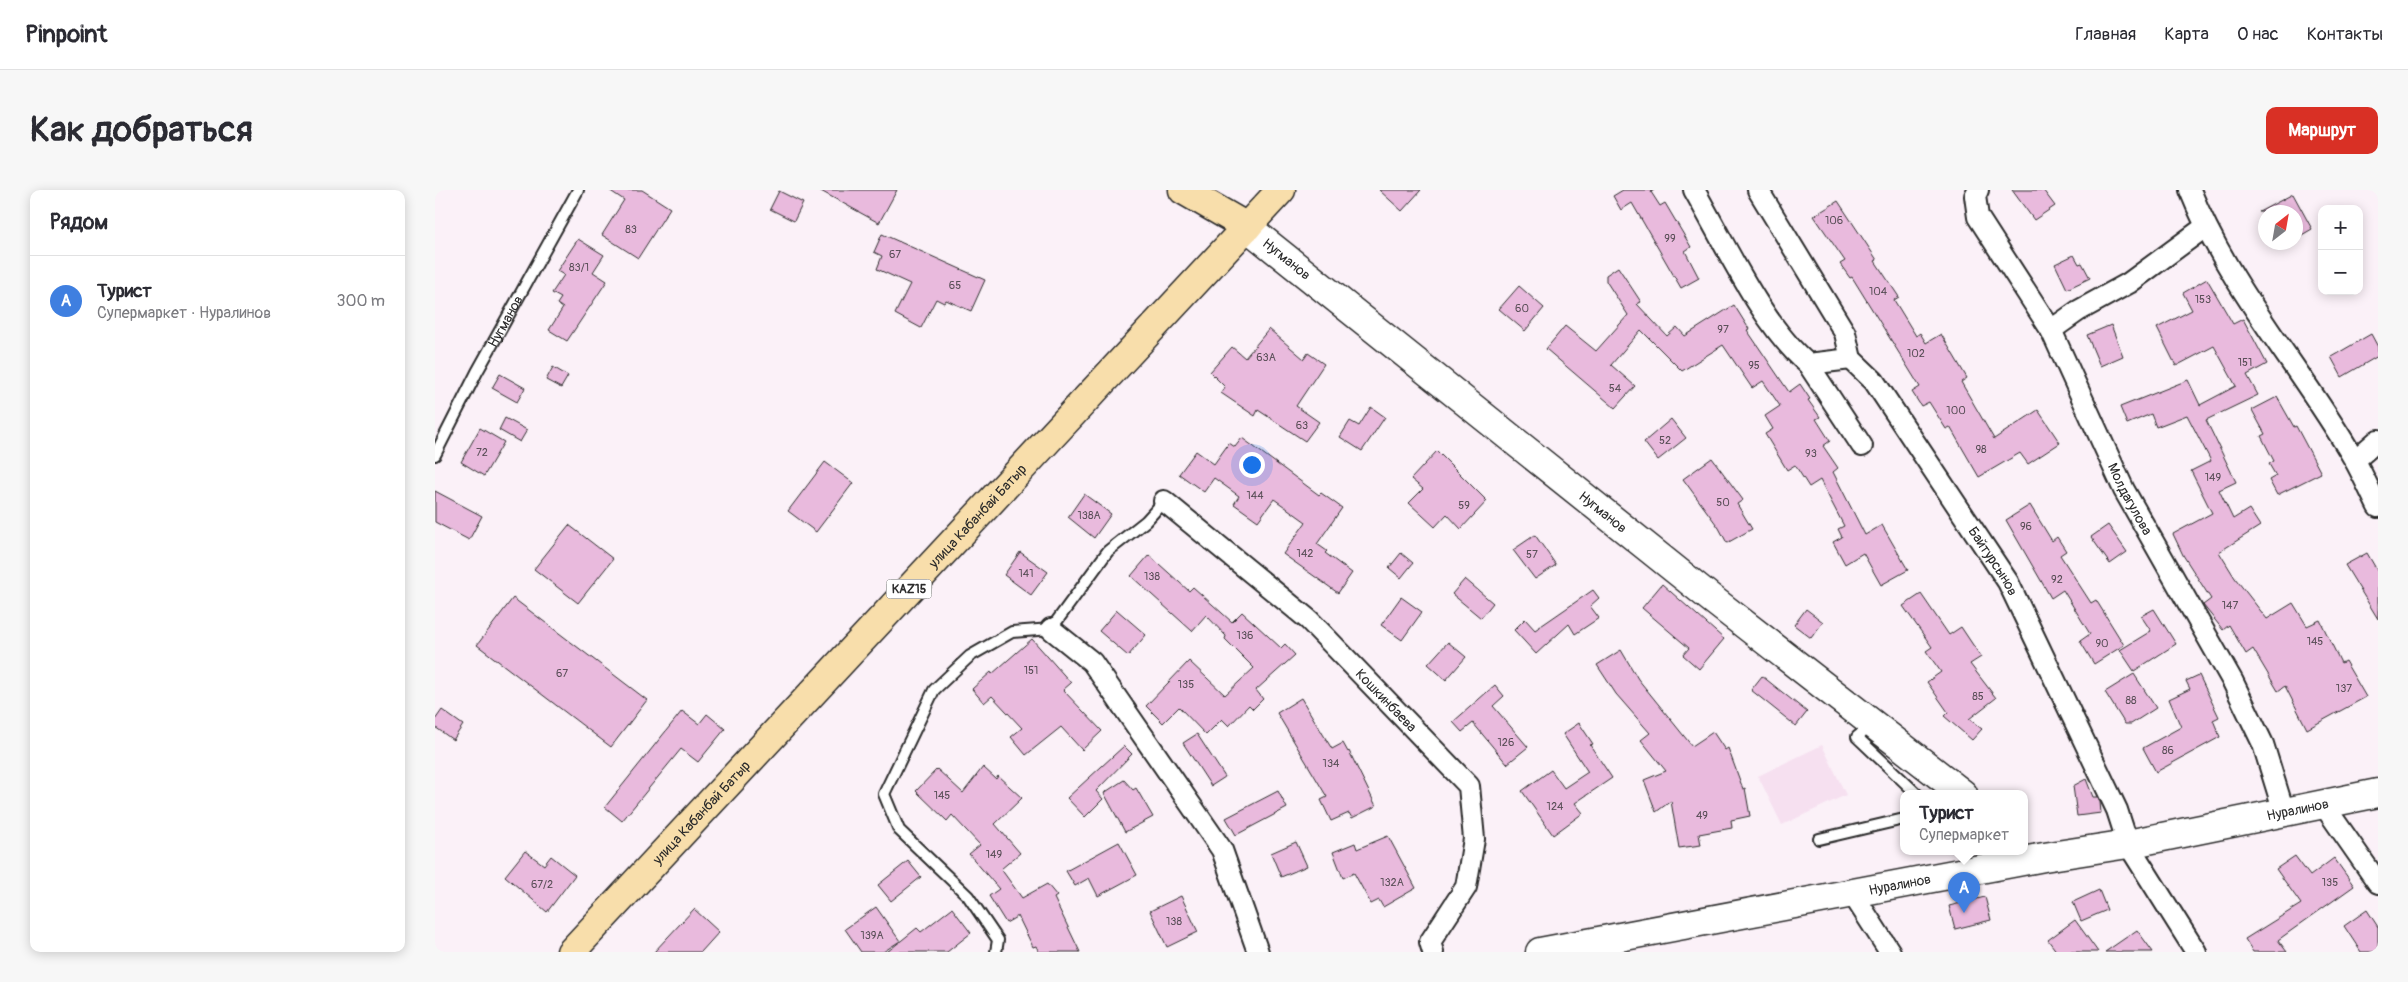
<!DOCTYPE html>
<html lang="ru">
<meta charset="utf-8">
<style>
:root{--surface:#fff;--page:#f7f7f7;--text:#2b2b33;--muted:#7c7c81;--line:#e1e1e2;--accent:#d93025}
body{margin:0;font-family:Pangolin,sans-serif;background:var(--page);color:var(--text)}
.controls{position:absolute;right:15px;top:15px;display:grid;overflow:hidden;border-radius:10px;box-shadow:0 2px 12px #0003}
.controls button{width:45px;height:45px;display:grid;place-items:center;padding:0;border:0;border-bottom:1px solid var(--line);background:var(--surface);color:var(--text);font:25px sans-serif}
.compass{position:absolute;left:1823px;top:15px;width:45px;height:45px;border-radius:50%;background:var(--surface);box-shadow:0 2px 12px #0003;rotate:31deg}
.you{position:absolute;left:816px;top:274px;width:18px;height:18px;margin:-12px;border:4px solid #fff;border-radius:50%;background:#1a73e8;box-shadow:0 0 0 8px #1a73e833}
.badge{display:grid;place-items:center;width:32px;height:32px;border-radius:50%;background:var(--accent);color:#fff;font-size:16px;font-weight:700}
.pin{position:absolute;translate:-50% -41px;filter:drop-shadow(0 1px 2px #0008)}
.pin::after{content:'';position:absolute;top:26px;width:18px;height:15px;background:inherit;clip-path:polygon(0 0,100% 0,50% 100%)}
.popup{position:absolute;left:1465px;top:600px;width:128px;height:65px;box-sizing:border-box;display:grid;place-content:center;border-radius:10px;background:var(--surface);filter:drop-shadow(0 1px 4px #0005);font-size:16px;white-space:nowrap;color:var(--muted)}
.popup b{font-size:19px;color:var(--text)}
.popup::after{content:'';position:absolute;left:50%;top:100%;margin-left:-10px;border:10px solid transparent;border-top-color:var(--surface)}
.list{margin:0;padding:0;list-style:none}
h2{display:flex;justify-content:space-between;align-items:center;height:65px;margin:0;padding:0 20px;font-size:21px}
h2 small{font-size:16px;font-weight:400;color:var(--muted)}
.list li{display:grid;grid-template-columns:32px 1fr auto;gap:15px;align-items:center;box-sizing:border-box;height:90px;padding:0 20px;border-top:1px solid var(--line)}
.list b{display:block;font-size:19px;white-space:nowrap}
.list p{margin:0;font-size:16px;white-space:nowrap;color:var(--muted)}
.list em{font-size:16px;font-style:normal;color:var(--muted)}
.map{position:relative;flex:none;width:1943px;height:762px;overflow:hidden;border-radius:10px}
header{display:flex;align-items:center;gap:30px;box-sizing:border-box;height:70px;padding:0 25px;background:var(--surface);border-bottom:1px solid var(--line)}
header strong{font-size:24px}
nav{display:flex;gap:28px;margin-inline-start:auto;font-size:18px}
.intro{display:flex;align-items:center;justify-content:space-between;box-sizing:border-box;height:120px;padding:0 30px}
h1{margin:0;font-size:35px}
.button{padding:12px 22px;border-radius:10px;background:var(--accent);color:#fff;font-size:18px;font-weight:700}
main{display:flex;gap:30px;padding:0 30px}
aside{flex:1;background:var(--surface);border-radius:10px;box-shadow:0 2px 12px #0003}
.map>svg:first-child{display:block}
.built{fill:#f6e0f0}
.building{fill:#e9badd;stroke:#2b2b2b}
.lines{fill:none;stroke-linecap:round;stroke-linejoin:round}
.lane-casing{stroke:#2b2b2b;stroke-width:14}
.street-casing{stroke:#2b2b2b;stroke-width:24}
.secondary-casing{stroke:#2b2b2b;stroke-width:31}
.primary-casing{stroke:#2b2b2b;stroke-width:31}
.lane{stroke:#fff;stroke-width:10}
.street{stroke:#fff;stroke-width:20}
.secondary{stroke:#fff;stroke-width:28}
.primary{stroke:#f8deab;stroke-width:28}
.labels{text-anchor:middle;stroke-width:4;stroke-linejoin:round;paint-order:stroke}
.number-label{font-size:11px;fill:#5a4f58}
.shield{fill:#fff;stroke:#6b6b6b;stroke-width:1}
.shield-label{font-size:12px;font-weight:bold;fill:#2b2b2b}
.street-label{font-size:14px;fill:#2b2b2b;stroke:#fff}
</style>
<header>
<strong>Pinpoint</strong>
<nav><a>Главная</a><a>Карта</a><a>О нас</a><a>Контакты</a></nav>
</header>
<div class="intro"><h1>Как добраться</h1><a class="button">Маршрут</a></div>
<main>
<aside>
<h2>Рядом<small></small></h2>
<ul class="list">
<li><span class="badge" style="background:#3f7fe0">A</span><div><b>Турист</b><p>Супермаркет · Нуралинов</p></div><em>300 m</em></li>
</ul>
</aside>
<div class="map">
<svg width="1943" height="762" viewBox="0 0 1943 762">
<rect width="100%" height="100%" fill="#fbf1f8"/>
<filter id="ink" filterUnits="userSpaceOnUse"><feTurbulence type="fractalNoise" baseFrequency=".02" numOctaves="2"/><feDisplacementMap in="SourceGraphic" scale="10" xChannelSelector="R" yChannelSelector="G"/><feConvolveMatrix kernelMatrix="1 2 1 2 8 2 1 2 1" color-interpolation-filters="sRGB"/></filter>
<g filter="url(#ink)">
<polygon class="built" points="1387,555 1411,605 1347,635 1323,586"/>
<g class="building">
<polygon points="174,0 207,0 235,18 203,68 167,45 189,10"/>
<polygon points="384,0 462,0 444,33"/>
<polygon points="944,0 986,0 967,21"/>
<polygon points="1188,0 1219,0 1216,2 1225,16 1230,13 1256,57 1250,61 1264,88 1246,98 1197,13 1186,20 1178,6"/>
<polygon points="1577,0 1608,0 1620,16 1599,30"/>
<polygon points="344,1 368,13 359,31 335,19"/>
<polygon points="1858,4 1877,39 1860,49 1860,22 1824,22"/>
<polygon points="1403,11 1442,70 1440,71 1464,107 1459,110 1481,146 1485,143 1491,153 1506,144 1532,188 1526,192 1559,249 1603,220 1625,253 1593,274 1585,263 1544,287 1515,237 1511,239 1494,212 1486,216 1477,202 1485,197 1417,87 1415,88 1405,74 1410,71 1379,26"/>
<polygon points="447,44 550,90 536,121 511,110 509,113 501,109 486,138 460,124 475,94 442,79 447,66 439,62"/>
<polygon points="143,49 169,65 158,82 172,91 132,151 114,140 128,118 122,114 126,108 117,103 129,85 122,81"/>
<polygon points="1639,65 1644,74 1647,73 1655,88 1632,99 1620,74"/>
<polygon points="1183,77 1206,112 1202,114 1232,146 1242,137 1250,146 1299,115 1314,139 1312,140 1354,202 1365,194 1375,209 1373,210 1385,227 1381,229 1395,251 1388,256 1403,278 1398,282 1430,345 1447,335 1473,380 1446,395 1428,363 1410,374 1398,352 1407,347 1403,339 1409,336 1385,290 1374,297 1360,275 1352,280 1330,244 1338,239 1330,226 1345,216 1328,191 1317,198 1288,155 1247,181 1206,140 1176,175 1200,196 1180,218 1111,159 1130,136 1161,161 1193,125 1171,91 1171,85"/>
<polygon points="1772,89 1798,134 1808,129 1832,174 1812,185 1823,205 1771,230 1801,292 1784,300 1798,329 1814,319 1825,336 1784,362 1800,388 1832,429 1858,413 1872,436 1885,430 1906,473 1910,471 1931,507 1872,539 1850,496 1843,501 1818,459 1811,464 1794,435 1788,440 1768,415 1776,409 1748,365 1738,344 1777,323 1756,281 1776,271 1752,225 1721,237 1716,224 1692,234 1685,217 1753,190 1765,215 1801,196 1779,156 1741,176 1722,138 1757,120 1748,103"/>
<polygon points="1084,96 1109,118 1090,141 1064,119"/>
<polygon points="1676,135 1688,166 1665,176 1652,145"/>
<polygon points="834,139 869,169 873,163 889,174 861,216 884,232 870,251 823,220 820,226 786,203 790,197 775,182 797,157 810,168"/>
<polygon points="1936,144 1943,157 1943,166 1907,187 1896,167"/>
<polygon points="118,177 133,186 126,198 111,190"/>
<polygon points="65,184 90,198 82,212 57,198"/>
<polygon points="1842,207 1859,237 1861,236 1886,283 1842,305 1834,290 1841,286 1834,274 1839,271 1826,246 1830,244 1817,220"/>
<polygon points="936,217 950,227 927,261 905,247 915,231 924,236"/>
<polygon points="70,228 92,240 85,252 64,240"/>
<polygon points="1236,229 1251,248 1223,270 1209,252"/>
<polygon points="45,238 69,252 49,286 26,272"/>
<polygon points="807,248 884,305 886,303 907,318 882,354 892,361 890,363 917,383 903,403 848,364 871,332 839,309 823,331 799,314 804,306 779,288 769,302 744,284 761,261 779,274 794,253 800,257"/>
<polygon points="1002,261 1052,311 1026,339 1012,324 1000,337 974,313 988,299 976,289"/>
<polygon points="1277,268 1308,310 1302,314 1317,339 1292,353 1284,338 1248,289"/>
<polygon points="390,272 418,293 381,342 353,321"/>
<polygon points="0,301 47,326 34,350 0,332"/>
<polygon points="649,304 676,324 659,348 633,327"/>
<polygon points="1595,315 1617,351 1622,347 1631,361 1625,365 1656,413 1661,410 1689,455 1659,474 1645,451 1655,444 1628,400 1616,408 1571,330"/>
<polygon points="134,335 178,369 143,413 99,379"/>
<polygon points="1673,335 1692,362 1675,374 1656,347"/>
<polygon points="1100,345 1121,375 1100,389 1078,360"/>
<polygon points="585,362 613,382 596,405 569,385"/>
<polygon points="966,363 978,373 966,388 954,378"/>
<polygon points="1932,363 1943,382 1943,429 1910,375"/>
<polygon points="714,365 754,401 758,397 797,432 807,422 846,458 850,454 860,465 821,500 828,509 818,519 814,515 794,536 787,529 771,545 744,517 728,533 711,516 754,471 790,505 819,478 790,449 791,446 771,425 757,441 696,386"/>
<polygon points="1030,389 1058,413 1046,428 1017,404"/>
<polygon points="1227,394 1289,449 1264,479 1248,465 1254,458 1207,418"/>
<polygon points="1158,400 1164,408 1155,416 1164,428 1140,444 1134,434 1101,464 1079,440 1090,429 1100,440"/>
<polygon points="1486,404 1514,445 1526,437 1546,467 1535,474 1561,508 1534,529 1547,539 1537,550 1509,526 1513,522 1492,492 1506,482 1491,461 1497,457 1468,416"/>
<polygon points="966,407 987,422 967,450 946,435"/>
<polygon points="78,408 212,510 176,557 42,455"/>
<polygon points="1371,419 1388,432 1376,448 1359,435"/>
<polygon points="1719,419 1741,454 1699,481 1685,460 1716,441 1706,426"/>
<polygon points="682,420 711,445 693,466 664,441"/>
<polygon points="597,449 636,493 628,500 667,541 647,560 626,537 591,565 576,547 587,538 557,506 549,513 537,499 556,482 557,484"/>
<polygon points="1013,452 1031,467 1011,490 993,474"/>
<polygon points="1186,460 1203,489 1257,556 1278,542 1290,560 1293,558 1308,599 1310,598 1315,626 1296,630 1297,638 1264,644 1266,655 1244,658 1236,611 1221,622 1209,590 1231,581 1206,550 1215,543 1181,504 1162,475"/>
<polygon points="1699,484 1721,518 1696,534 1690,534 1670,502"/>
<polygon points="1764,485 1784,527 1778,530 1785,547 1721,582 1708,558 1746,537 1734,509 1755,499 1751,491"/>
<polygon points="1327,486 1372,522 1361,536 1316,500"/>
<polygon points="1060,495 1069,506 1058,516 1093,557 1072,574 1038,533 1027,542 1018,532"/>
<polygon points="866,508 897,559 908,553 913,562 914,561 941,616 917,628 914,623 896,631 886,610 892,607 842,523"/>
<polygon points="7,520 28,535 18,550 0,537 0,530"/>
<polygon points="247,521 264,534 272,524 290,539 263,572 246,559 187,631 170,617"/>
<polygon points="1144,533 1158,554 1155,555 1177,588 1140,613 1148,623 1118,645 1087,601 1116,580 1129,598 1153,582 1128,544"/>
<polygon points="762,544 790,587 776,596 748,553"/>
<polygon points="689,556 697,564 661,601 668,609 650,627 632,608"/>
<polygon points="548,577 561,589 563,586 587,608 560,634 585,663 566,679 587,708 612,694 622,706 619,708 645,762 604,762 601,756 598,757 583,726 571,733 554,706 564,699 534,664 545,655 517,625 512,631 481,601 502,579 528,603"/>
<polygon points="1651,589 1658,607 1663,607 1665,612 1666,623 1642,626 1638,596"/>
<polygon points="689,590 698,600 701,598 718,627 690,642 669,603"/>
<polygon points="843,601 852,618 801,645 791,628"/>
<polygon points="953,646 981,698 948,717 944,710 936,714 919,683 908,688 898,662 920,653 922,659"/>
<polygon points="684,652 702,685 663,706 654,688 640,696 631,681"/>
<polygon points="861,652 872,676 846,687 836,663"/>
<polygon points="90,661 109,675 116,666 140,685 112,722 70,686"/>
<polygon points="1860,666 1875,686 1899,668 1919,696 1843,750 1852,762 1818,762 1810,749 1866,714 1841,679"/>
<polygon points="473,671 486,687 456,711 443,695"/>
<polygon points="1664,700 1672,720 1646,731 1638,712"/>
<polygon points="746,706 763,742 732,757 715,721"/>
<polygon points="1550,707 1556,730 1520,739 1514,716"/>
<polygon points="441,717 465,751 448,762 426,762 410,739"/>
<polygon points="517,718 536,743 512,762 452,762 482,738 486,742"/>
<polygon points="259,719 284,742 266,762 219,762"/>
<polygon points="1932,720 1943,737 1943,762 1926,762 1909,736"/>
<polygon points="1640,730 1663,762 1622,762 1613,750"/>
<polygon points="1702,740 1718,762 1670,762"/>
</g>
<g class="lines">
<defs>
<g id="lane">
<path id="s1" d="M 0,265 L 42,182 L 143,0"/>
<polyline points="1436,536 1422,547 1482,604"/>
<polyline points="1384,649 1469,629"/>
<polyline points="561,762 563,750 533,706 464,640 449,604 499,500 535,466 577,442 616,439 673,361 711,331 729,311"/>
</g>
<g id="street">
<path d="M 1259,0 C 1289,52 1328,137 1373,174 L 1416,169"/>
<path id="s2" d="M 1323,0 L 1410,143 L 1416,169 L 1439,191 L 1573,392 L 1682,620 L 1693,654 L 1761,762"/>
<path id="s3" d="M 1543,0 L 1540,6 L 1543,27 L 1616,140 L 1689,300 L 1798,492 L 1828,554 L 1849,622"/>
<path d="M 1755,0 C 1794,98 1867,179 1919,269 C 1928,285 1935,301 1943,317"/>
<polyline points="1616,140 1643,121 1694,93 1770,37"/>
<polyline points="1373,174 1427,256"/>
<polyline points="1920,270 1943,250"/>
<path id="s4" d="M 729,311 L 874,430 L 1034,596 L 1039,649 L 1031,697 L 995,752 L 998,762"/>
<polyline points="616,439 657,472 787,660 823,762"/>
<polyline points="1888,614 1943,693"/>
<polyline points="1417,703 1455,762"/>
</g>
<g id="secondary">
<path id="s5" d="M 812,37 L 1277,409 L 1528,604"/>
<path id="s6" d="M 1105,762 L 1609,667 L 1693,654 L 1943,603"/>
</g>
<g id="primary">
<polyline points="748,0 812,37"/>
<path id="s7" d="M 136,762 L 846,0"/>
</g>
</defs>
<use href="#lane" class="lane-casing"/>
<use href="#street" class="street-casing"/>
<use href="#secondary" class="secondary-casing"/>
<use href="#primary" class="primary-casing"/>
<use href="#lane" class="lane"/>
<use href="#street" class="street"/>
<use href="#secondary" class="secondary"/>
<use href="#primary" class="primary"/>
</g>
</g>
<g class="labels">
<g class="number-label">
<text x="1399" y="34">106</text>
<text x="196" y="43">83</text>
<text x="1235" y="52">99</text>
<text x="460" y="68">67</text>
<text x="144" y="81">83/1</text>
<text x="520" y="99">65</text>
<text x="1443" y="105">104</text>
<text x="1768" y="113">153</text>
<text x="1087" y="122">60</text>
<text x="1288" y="143">97</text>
<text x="1481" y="167">102</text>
<text x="831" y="171">63А</text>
<text x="1810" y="176">151</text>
<text x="1319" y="179">95</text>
<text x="1180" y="202">54</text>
<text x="1521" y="224">100</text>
<text x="867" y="239">63</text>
<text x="1230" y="254">52</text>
<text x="1546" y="263">98</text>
<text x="47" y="266">72</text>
<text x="1376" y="267">93</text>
<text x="1778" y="291">149</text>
<text x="820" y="309">144</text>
<text x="1288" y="316">50</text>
<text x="1029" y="319">59</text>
<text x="654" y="329">138А</text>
<text x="1591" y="340">96</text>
<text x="870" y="367">142</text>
<text x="1097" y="368">57</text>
<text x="591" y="387">141</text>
<text x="717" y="390">138</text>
<text x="1622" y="393">92</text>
<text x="1795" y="419">147</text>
<text x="810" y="449">136</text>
<text x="1880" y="455">145</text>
<text x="1667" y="457">90</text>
<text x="596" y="484">151</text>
<text x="127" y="487">67</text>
<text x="751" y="498">135</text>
<text x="1909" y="502">137</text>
<text x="1543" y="510">85</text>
<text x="1696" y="514">88</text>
<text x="1071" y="556">126</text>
<text x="1733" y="564">86</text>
<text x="896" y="577">134</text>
<text x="507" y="609">145</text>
<text x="1120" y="620">124</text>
<text x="1267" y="629">49</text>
<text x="559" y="668">149</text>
<text x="957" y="696">132А</text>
<text x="1895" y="696">135</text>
<text x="107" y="698">67/2</text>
<text x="739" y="735">138</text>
<text x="437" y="749">139А</text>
</g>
<rect class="shield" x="451.5" y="389.5" width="45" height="19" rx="4"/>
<g class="shield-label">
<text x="474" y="403">KAZ15</text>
</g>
<g class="street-label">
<text dy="5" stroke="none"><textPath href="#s5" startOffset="51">Нугманов</textPath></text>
<text dy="5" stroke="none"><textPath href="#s1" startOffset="151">Нугманов</textPath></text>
<text dy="5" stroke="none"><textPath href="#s3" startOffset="349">Молдагулова</textPath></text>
<text dy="5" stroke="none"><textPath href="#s5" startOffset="456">Нугманов</textPath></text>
<text dy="5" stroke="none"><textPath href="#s7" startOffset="596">улица Кабанбай Батыр</textPath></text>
<text dy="5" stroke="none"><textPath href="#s2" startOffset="442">Байтурсынов</textPath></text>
<text dy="5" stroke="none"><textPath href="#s4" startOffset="299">Кошкинбаева</textPath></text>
<text dy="5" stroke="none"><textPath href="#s6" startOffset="771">Нуралинов</textPath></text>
<text dy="5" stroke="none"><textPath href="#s7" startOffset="191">улица Кабанбай Батыр</textPath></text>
<text dy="5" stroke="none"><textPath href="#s6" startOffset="366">Нуралинов</textPath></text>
</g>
</g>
</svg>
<div class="controls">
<button>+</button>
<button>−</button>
</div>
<svg class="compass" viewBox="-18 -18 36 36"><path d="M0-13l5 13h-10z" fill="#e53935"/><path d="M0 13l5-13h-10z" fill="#7c7c81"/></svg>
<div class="you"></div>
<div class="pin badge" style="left:1529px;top:723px;background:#3f7fe0">A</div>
<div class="popup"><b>Турист</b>Супермаркет</div>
</div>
</main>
